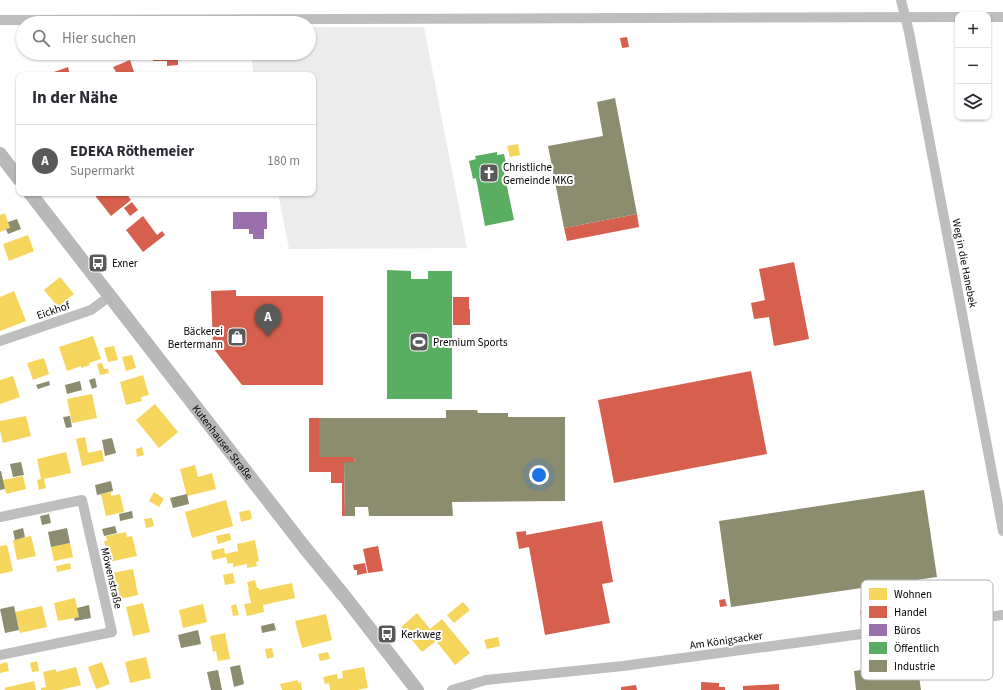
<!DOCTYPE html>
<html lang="de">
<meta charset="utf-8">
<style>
:root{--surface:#fff;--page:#f2f2f3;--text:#2b2b33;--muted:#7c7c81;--line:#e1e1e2;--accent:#595959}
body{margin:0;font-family:"Source Sans 3",sans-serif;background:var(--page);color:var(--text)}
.controls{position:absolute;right:12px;top:12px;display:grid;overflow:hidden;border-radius:8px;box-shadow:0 1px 3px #0004}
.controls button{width:36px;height:36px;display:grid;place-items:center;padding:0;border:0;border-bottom:1px solid var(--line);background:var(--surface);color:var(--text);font:20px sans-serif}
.you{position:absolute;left:539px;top:475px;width:14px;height:14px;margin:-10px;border:3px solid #fff;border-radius:50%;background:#1a73e8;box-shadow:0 0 0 6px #1a73e833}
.badge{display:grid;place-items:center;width:26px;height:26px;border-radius:50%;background:var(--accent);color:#fff;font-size:13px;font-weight:700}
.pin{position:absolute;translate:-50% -33px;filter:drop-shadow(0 1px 2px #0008)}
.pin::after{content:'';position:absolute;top:21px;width:14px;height:12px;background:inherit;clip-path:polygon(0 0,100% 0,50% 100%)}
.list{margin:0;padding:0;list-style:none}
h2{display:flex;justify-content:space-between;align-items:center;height:52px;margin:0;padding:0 16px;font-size:17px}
h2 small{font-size:13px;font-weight:400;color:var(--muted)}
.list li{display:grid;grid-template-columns:26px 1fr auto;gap:12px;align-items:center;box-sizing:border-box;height:72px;padding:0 16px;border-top:1px solid var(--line)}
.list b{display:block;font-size:15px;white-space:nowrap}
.list p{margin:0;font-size:13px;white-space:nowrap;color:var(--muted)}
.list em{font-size:13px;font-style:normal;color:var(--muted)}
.icon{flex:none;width:22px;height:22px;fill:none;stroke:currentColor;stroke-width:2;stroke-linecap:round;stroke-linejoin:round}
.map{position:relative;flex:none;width:1003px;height:690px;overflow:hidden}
.search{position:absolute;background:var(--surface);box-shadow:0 1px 3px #0004;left:16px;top:16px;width:300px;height:44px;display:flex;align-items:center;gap:10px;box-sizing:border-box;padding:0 14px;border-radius:22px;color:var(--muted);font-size:15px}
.panel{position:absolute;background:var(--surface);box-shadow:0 1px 3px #0004;left:16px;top:72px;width:300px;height:124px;border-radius:8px}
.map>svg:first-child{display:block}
.green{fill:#ececec}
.homes{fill:#f6d55c}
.shops{fill:#d6604d}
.offices{fill:#9970ab}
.public{fill:#5aae61}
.industry{fill:#8c8c6e}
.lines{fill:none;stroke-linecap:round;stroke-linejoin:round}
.street{stroke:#bebebe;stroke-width:10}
.secondary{stroke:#b8b8b8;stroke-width:14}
.labels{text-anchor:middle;stroke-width:4;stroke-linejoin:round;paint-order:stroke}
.poi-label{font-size:11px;fill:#000;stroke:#fff;text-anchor:start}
.street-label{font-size:11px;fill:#000;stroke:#fff}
.key{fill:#fff;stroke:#b2b2b2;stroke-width:1}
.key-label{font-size:11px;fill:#000}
</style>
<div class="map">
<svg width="1003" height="690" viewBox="0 0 1003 690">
<rect width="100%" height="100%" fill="#fff"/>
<polygon class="green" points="309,27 424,27 467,248 289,249 278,193 313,193 313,75 254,75 250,53 309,53"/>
<g class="homes">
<polygon points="518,144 520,155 510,157 507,146"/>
<polygon points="5,213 10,228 0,232 0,215"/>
<polygon points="28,235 34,251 9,261 3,244"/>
<polygon points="60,277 74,294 58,307 44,290"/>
<polygon points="14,291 26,321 0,331 0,297"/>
<polygon points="93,336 101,359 89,363 90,365 81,368 81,366 67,371 59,347"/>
<polygon points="114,346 118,360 108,362 104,348"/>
<polygon points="132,355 136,368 126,371 122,357"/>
<polygon points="44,358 49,374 33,380 27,363"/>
<polygon points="102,363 104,369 108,369 109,373 100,375 97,364"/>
<polygon points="143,375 149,395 141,397 142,401 126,405 120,382"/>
<polygon points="13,376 20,397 0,404 0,380"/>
<polygon points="92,394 97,418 72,423 67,399"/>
<polygon points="155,404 178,432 159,448 136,420"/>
<polygon points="26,416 31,436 3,443 0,431 0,421"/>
<polygon points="85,437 88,453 102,450 104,461 82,466 76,439"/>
<polygon points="142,447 144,455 137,457 136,449"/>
<polygon points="66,452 71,473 44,479 46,488 39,490 37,480 41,479 37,459"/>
<polygon points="195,465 198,477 212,473 216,489 187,496 180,469"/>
<polygon points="23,476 26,489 6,494 3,480"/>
<polygon points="111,492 111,496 120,494 124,512 106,516 101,494"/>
<polygon points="154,492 164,499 159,507 149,501"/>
<polygon points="226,500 233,526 192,538 185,512"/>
<polygon points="250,510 252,519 241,522 239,512"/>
<polygon points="152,518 154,526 146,528 144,519"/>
<polygon points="126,532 127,537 132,536 137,556 109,562 104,541 107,541 106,536"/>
<polygon points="230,533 231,540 218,544 216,536"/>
<polygon points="31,536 36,556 17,560 13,540"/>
<polygon points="255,540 259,561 256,562 257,566 247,568 247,564 233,567 233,563 228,564 226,557 213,560 211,551 224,548 225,554 238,551 237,544"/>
<polygon points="70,543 73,557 54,561 51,547"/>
<polygon points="7,545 13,571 0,574 0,546"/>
<polygon points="70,563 71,569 57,572 56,566"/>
<polygon points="133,569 138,595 116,600 112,573"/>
<polygon points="233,573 235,583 225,585 223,575"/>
<polygon points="255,580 257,588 259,588 259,590 292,583 295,598 263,605 264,612 247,616 244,604 251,603 248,590 249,590 247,582"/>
<polygon points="75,598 79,617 58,621 54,603"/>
<polygon points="463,602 470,610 454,623 447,615"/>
<polygon points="143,603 150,632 133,636 126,607"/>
<polygon points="203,604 207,622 183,628 179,610"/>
<polygon points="236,604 239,615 233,616 231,606"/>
<polygon points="42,606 47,627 20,633 15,612"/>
<polygon points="417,613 430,629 442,619 470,653 455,665 436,641 422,652 401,627"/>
<polygon points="326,614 332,640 302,648 295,621"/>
<polygon points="225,633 230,659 218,661 216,651 213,652 210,636"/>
<polygon points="498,637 500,646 487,649 484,640"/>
<polygon points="272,648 274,657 267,659 265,649"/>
<polygon points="328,652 330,659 320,661 318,654"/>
<polygon points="146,657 151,678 130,683 125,662"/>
<polygon points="37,661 39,671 32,672 30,663"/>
<polygon points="7,662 9,671 0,673 0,664"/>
<polygon points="102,662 110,684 96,689 88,667"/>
<polygon points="76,667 81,685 60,690 41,690 41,688 46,687 43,672 56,669 56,672"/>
<polygon points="364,667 368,688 357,690 330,690 329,683 325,684 323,677 337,674 338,679 343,678 342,671"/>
<polygon points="298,680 298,683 301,682 302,690 282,690 280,684"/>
<polygon points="34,681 36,690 5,690 4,688"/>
</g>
<g class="shops">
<polygon points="627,37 629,47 622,48 620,38"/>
<polygon points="153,53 178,53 178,65 167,66 167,61 153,61"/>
<polygon points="130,60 135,75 109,75 116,72 113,67"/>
<polygon points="68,67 70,75 52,75 51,73"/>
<polygon points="93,193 126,193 131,200 111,216"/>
<polygon points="132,202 138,210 130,216 124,208"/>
<polygon points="637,214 639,227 567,241 564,228"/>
<polygon points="143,216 157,235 162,231 165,235 143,252 126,230"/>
<polygon points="794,262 809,339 774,346 769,317 754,319 751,303 765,300 759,269"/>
<polygon points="236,290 236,296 323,296 323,385 242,385 213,348 211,291"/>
<polygon points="453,297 469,297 469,309 470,309 470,325 453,325"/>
<polygon points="751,371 767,454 614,483 598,400"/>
<polygon points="309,418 319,418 319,457 354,457 355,462 344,462 345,516 342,516 342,483 331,483 331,472 309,472"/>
<polygon points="602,521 613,582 602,584 610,623 545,635 529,547 519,549 516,532 526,531 526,535"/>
<polygon points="378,546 383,571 368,573 363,549"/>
<polygon points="365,563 367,573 357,575 357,570 354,570 353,565"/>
<polygon points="725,599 727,606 720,607 719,600"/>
<polygon points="873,609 874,614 861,616 860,611"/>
<polygon points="701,682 719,683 719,687 725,687 725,690 701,690"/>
<polygon points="779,684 779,690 743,690 743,686"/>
<polygon points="636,685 637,690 621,690 621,687"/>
</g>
<polygon class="offices" points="233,212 267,212 267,229 264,229 264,239 253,239 253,234 249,234 249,229 233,229"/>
<g class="public">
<polygon points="497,152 497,155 504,154 508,172 504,172 514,220 485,226 476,178 473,179 469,161 476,159 475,156"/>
<polygon points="387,270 411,271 411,279 428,279 428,271 452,271 452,399 387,399"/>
</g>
<g class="industry">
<polygon points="615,98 637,214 564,228 548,146 603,136 597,102"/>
<polygon points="17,219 21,229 8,234 6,229 10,228 8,222"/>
<polygon points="95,378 97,387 92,389 89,380"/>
<polygon points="49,381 50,385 38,389 36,385"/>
<polygon points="80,381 82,390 67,394 65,385"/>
<polygon points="446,410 477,410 478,413 508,413 508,417 565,417 565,501 452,502 453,516 369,516 368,507 355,507 355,516 345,516 344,462 355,462 354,457 319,457 319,418 446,418"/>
<polygon points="70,416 72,427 66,428 63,417"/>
<polygon points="112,438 116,453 105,456 102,440"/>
<polygon points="21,462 24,475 13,477 10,464"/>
<polygon points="0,471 1,471 5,489 0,490"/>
<polygon points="111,481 113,491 97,495 95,485"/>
<polygon points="924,490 937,577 731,607 719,521"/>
<polygon points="187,494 189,504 173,508 170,498"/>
<polygon points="132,511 133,518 120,521 119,514"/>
<polygon points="49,514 51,523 42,525 40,516"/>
<polygon points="115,526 117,533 104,536 102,529"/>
<polygon points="23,528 25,537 15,540 13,531"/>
<polygon points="67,528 70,543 51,547 48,532"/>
<polygon points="89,605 91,618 75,621 74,618 79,617 77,608"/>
<polygon points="14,606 19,630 5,633 0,609"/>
<polygon points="274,623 276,630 262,633 261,626"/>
<polygon points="198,630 201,644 181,648 178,635"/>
<polygon points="917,662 921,690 856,690 854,671"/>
<polygon points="240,665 244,684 234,687 230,667"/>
<polygon points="218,670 222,690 211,690 207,672"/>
</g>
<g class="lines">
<g class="street">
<polyline points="901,0 909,32 1003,531"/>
<polyline points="988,17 1003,17"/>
<polyline points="0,20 958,17"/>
<polyline points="0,341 91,310 110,296"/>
<polyline points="0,517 82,500 112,632 0,655"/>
<polyline points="452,690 486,680 623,666 1003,615"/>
</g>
<g class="secondary">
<polyline points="0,154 19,179"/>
<path id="s1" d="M 30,193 L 305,548 L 345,597 L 417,690"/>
</g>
</g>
<defs>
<symbol id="church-square" viewBox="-11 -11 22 22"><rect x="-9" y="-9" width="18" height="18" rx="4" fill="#595959" stroke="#fff"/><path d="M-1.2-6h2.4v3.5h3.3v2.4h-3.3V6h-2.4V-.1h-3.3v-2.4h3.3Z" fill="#fff"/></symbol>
<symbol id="bus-square" viewBox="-11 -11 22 22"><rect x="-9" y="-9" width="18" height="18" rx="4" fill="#595959" stroke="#fff"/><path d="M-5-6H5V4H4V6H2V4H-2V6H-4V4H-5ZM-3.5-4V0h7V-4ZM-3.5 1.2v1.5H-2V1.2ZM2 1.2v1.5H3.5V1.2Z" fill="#fff"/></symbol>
<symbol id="shop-square" viewBox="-11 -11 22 22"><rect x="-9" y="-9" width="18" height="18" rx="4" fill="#595959" stroke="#fff"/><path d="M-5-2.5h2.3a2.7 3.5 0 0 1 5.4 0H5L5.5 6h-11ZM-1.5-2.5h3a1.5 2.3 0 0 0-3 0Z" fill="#fff"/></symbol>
<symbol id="stadium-square" viewBox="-11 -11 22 22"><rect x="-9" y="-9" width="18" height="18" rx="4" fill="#595959" stroke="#fff"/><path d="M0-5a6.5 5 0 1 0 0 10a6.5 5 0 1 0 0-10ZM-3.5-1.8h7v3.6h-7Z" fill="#fff"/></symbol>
</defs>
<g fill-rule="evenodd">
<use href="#church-square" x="478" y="162" width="22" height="22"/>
<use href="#bus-square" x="87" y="252" width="22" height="22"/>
<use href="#shop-square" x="226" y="326" width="22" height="22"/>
<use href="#stadium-square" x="408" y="331" width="22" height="22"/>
<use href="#bus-square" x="376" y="623" width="22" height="22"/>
</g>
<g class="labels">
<g class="poi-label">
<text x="503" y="171">Christliche<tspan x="503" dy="13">Gemeinde MKG</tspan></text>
<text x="112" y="267">Exner</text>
<text x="223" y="335" text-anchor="end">Bäckerei<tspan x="223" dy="13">Bertermann</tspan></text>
<text x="433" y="346">Premium Sports</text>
<text x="401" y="638">Kerkweg</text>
</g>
<g class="street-label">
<text transform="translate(965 263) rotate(79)" y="4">Weg in die Hanebek</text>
<text transform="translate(53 310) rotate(-19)" y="4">Eickhof</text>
<text dy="4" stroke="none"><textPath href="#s1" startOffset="315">Kutenhauser Straße</textPath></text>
<text transform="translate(112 578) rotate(77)" y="4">Möwenstraße</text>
<text transform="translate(726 640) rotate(-8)" y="4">Am Königsacker</text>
</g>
</g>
<rect x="861" y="580" width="132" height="100" rx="6" class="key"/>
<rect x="869" y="588" width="18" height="12" fill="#f6d55c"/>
<rect x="869" y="606" width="18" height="12" fill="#d6604d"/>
<rect x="869" y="624" width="18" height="12" fill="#9970ab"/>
<rect x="869" y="642" width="18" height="12" fill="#5aae61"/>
<rect x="869" y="660" width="18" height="12" fill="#8c8c6e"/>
<g class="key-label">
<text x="894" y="598">Wohnen</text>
<text x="894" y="616">Handel</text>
<text x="894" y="634">Büros</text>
<text x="894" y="652">Öffentlich</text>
<text x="894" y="670">Industrie</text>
</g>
</svg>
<div class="controls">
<button>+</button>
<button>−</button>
<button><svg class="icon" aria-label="layers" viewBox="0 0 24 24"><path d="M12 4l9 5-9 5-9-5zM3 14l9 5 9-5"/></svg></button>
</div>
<div class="you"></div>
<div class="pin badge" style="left:268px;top:337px">A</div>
<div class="search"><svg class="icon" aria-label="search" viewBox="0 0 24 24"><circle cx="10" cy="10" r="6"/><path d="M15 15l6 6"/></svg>Hier suchen</div>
<section class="panel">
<h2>In der Nähe<small></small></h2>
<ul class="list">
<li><span class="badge">A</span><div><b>EDEKA Röthemeier</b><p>Supermarkt</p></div><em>180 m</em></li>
</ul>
</section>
</div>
